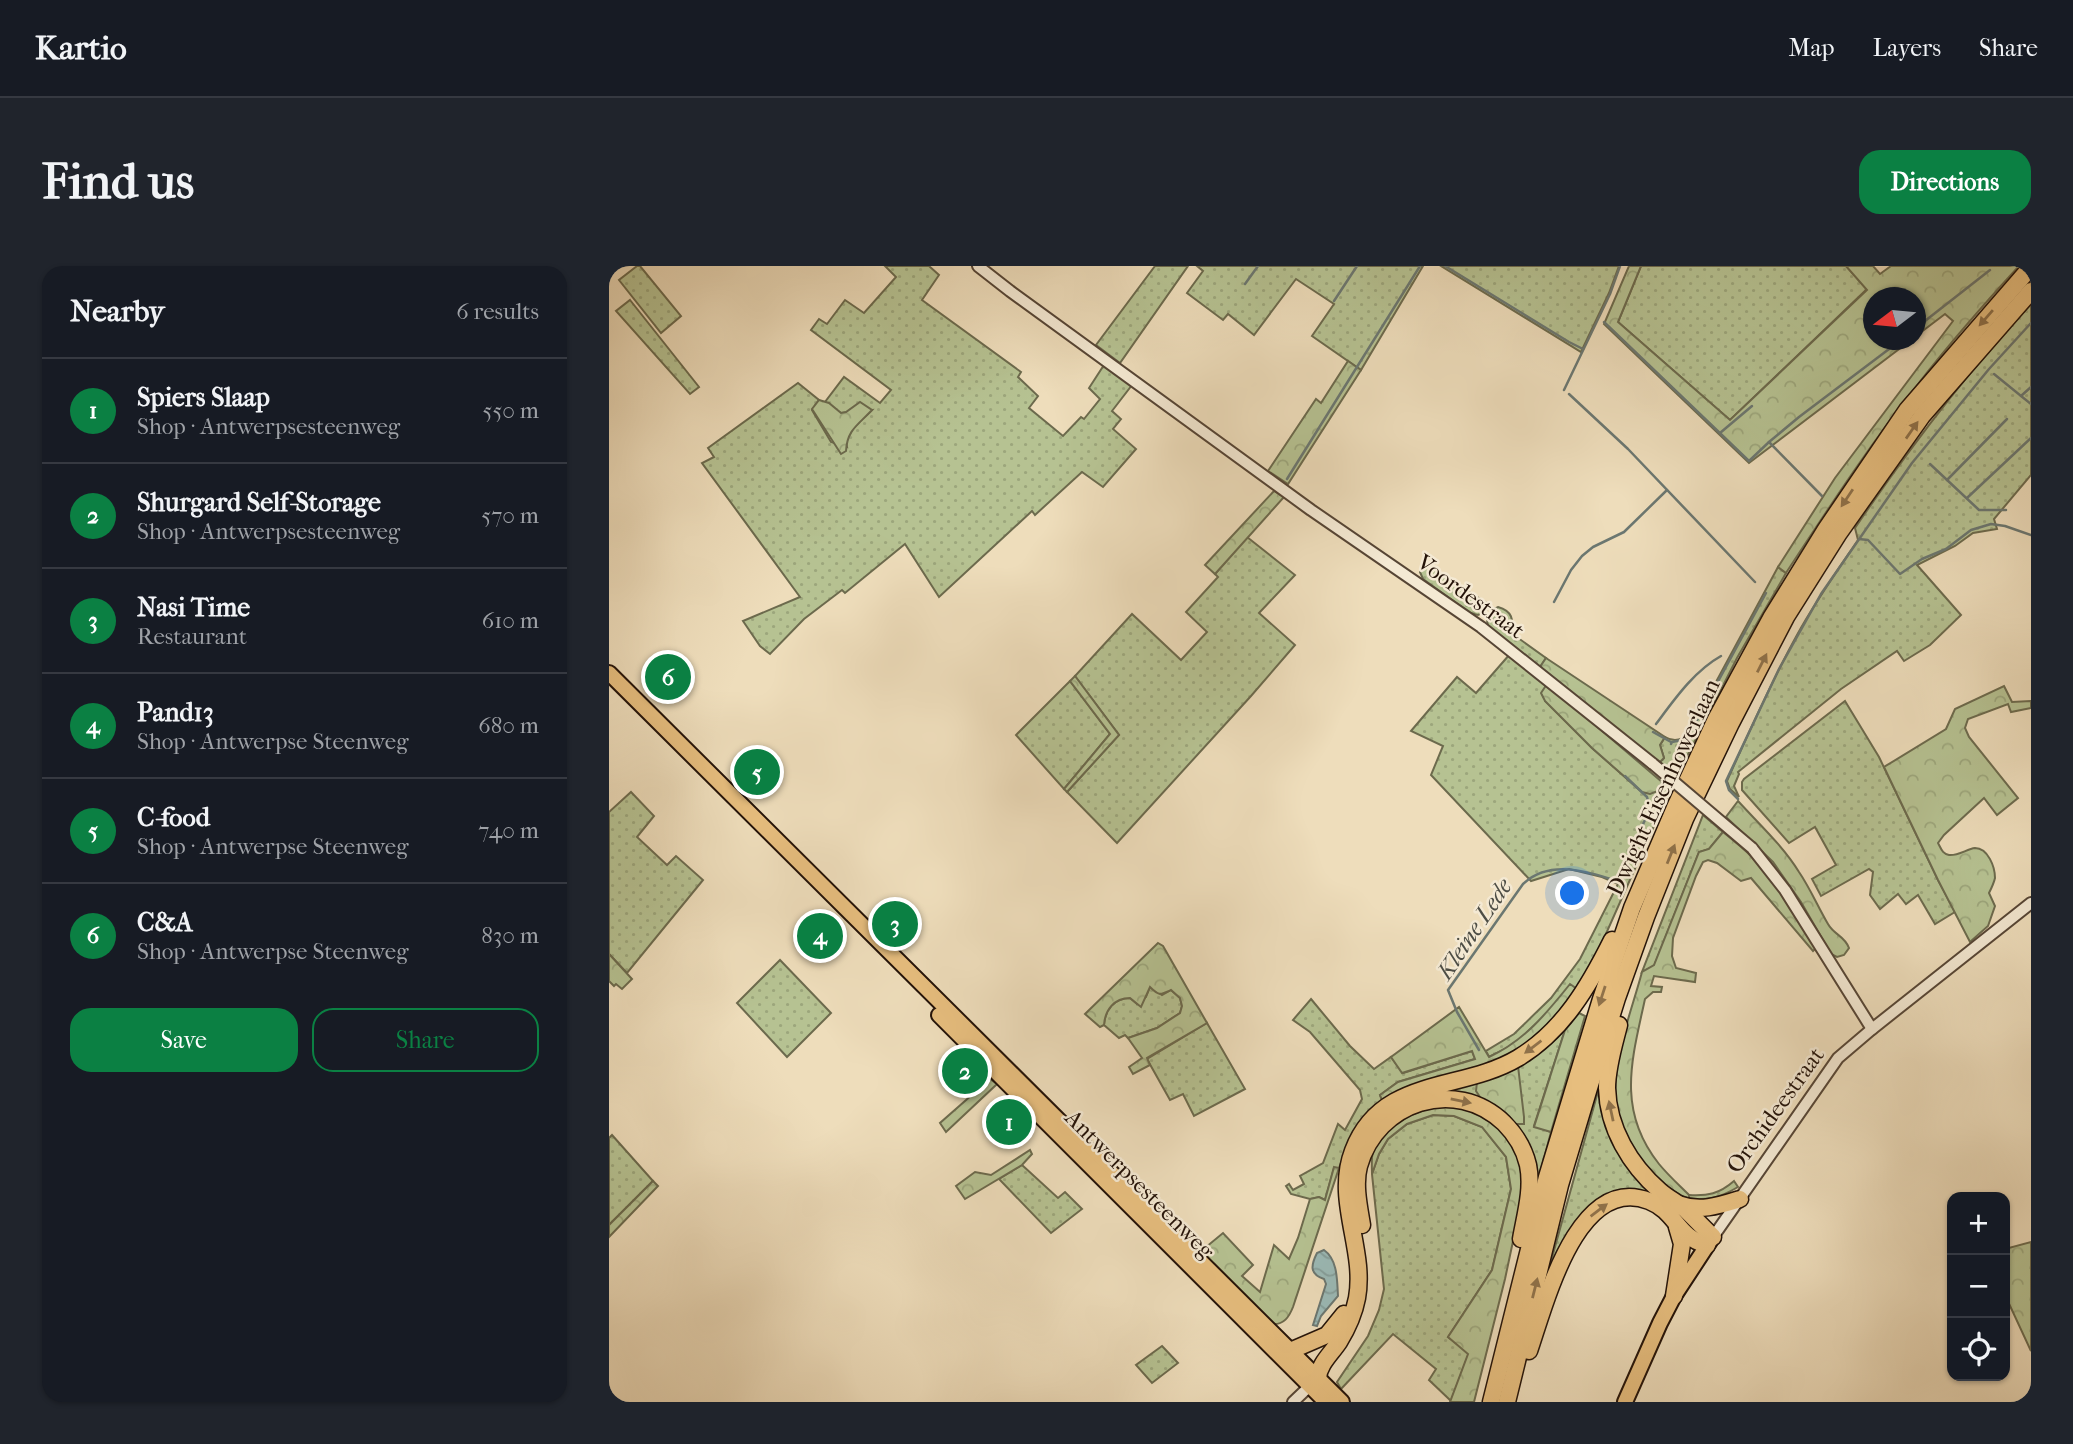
<!DOCTYPE html>
<meta charset="utf-8">
<style>
:root{--surface:#171b24;--page:#20242c;--text:#f1f3f6;--muted:#9ea1a6;--line:#363941;--accent:#0b8043}
body{margin:0;font-family:"IM FELL French Canon",serif;background:var(--page);color:var(--text)}
.controls{position:absolute;right:21px;bottom:21px;display:grid;overflow:hidden;border-radius:14px;box-shadow:0 2px 5px #0004}
.controls button{width:63px;height:63px;display:grid;place-items:center;padding:0;border:0;border-bottom:2px solid var(--line);background:var(--surface);color:var(--text);font:35px sans-serif}
.compass{position:absolute;left:1254px;top:21px;width:63px;height:63px;border-radius:50%;background:var(--surface);box-shadow:0 2px 5px #0004;rotate:254deg}
.you{position:absolute;left:964px;top:628px;width:24px;height:24px;margin:-18px;border:5px solid #fff;border-radius:50%;background:#1a73e8;box-shadow:0 0 0 10px #1a73e833}
.badge{display:grid;place-items:center;width:46px;height:46px;border-radius:50%;background:var(--accent);color:#fff;font-size:23px;font-weight:700}
.pin{position:absolute;translate:-50% -50%;border:4px solid #fff;box-shadow:0 2px 7px #0006}
.list{margin:0;padding:0;list-style:none}
h2{display:flex;justify-content:space-between;align-items:center;height:91px;margin:0;padding:0 28px;font-size:30px}
h2 small{font-size:23px;font-weight:400;color:var(--muted)}
.list li{display:grid;grid-template-columns:46px 1fr auto;gap:21px;align-items:center;box-sizing:border-box;height:105px;padding:0 28px;border-top:2px solid var(--line)}
.list b{display:block;font-size:26px;white-space:nowrap}
.list p{margin:0;font-size:23px;white-space:nowrap;color:var(--muted)}
.list em{font-size:23px;font-style:normal;color:var(--muted)}
.actions{display:flex;gap:14px;padding:21px 28px}
.actions a{flex:1;padding:16px 0;border:2px solid var(--accent);border-radius:21px;text-align:center;font-size:24px;color:var(--accent)}
.actions .main{background:var(--accent);color:#fff}
.icon{flex:none;width:38px;height:38px;fill:none;stroke:currentColor;stroke-width:2;stroke-linecap:round;stroke-linejoin:round}
.map{position:relative;flex:none;width:1422px;height:1136px;overflow:hidden;border-radius:21px}
header{display:flex;align-items:center;gap:42px;box-sizing:border-box;height:98px;padding:0 35px;background:var(--surface);border-bottom:2px solid var(--line)}
header strong{font-size:33px}
nav{display:flex;gap:38px;margin-inline-start:auto;font-size:24px}
.intro{display:flex;align-items:center;justify-content:space-between;box-sizing:border-box;height:168px;padding:0 42px}
h1{margin:0;font-size:49px}
.button{padding:18px 32px;border-radius:21px;background:var(--accent);color:#fff;font-size:24px;font-weight:700}
main{display:flex;gap:42px;padding:0 42px}
aside{flex:1;background:var(--surface);border-radius:21px;box-shadow:0 2px 5px #0004}
.map>svg:first-child{display:block}
.grass{fill:url(#grass-dots);stroke:#6c6a4d;stroke-width:2}
.forest{fill:url(#forest-crowns);stroke:#6c6a4d;stroke-width:2}
.water{fill:url(#water-waves);stroke:#6b7771;stroke-width:2}
.lines{fill:none;stroke-linecap:round;stroke-linejoin:round}
.stream{stroke:#6b7771;stroke-width:2.5}
.minor-casing{stroke:#564535;stroke-width:14}
.major-casing{stroke:#231208;stroke-width:18}
.highway-casing{stroke:#231208;stroke-width:19}
.minor{stroke:#f4e9d3;stroke-width:10}
.major{stroke:#e7be7e;stroke-width:14}
.highway{stroke:#e7be7e;stroke-width:16}
.minor-bridge-casing{stroke:#564535;stroke-width:14;stroke-linecap:butt}
.minor-bridge{stroke:#f4e9d3;stroke-width:10}
.oneway{fill:#8f7149}
.labels{text-anchor:middle;stroke-width:5;stroke-linejoin:round;paint-order:stroke}
.street-label{font-size:23px;fill:#231208;stroke:#f4e9d3}
.water-label{font-size:24px;font-style:italic;fill:#4d4d45;stroke:#f4e9d3}
</style>
<header>
<strong>Kartio</strong>
<nav><a>Map</a><a>Layers</a><a>Share</a></nav>
</header>
<div class="intro"><h1>Find us</h1><a class="button">Directions</a></div>
<main>
<aside>
<h2>Nearby<small>6 results</small></h2>
<ul class="list">
<li><span class="badge">1</span><div><b>Spiers Slaap</b><p>Shop · Antwerpsesteenweg</p></div><em>550 m</em></li>
<li><span class="badge">2</span><div><b>Shurgard Self-Storage</b><p>Shop · Antwerpsesteenweg</p></div><em>570 m</em></li>
<li><span class="badge">3</span><div><b>Nasi Time</b><p>Restaurant</p></div><em>610 m</em></li>
<li><span class="badge">4</span><div><b>Pand13</b><p>Shop · Antwerpse Steenweg</p></div><em>680 m</em></li>
<li><span class="badge">5</span><div><b>C-food</b><p>Shop · Antwerpse Steenweg</p></div><em>740 m</em></li>
<li><span class="badge">6</span><div><b>C&amp;A</b><p>Shop · Antwerpse Steenweg</p></div><em>830 m</em></li>
</ul>
<div class="actions"><a class="main">Save</a><a>Share</a></div>
</aside>
<div class="map">
<svg width="1422" height="1136" viewBox="0 0 1422 1136">
<defs>
<pattern id="grass-dots" width="8" height="8" patternUnits="userSpaceOnUse" patternTransform="scale(1.75)"><rect width="8" height="8" fill="#b6c292"/><path d="M2 2h.1M6 6h.1" fill="none" stroke="#9ca67c" stroke-width="1.8" stroke-linecap="round"/></pattern>
<pattern id="forest-crowns" width="20" height="18" patternUnits="userSpaceOnUse" patternTransform="scale(1.75)"><rect width="20" height="18" fill="#b6c292"/><path d="M2 6a3 3 0 1 1 6 0M12 15a3 3 0 1 1 6 0" fill="none" stroke="#9ca67c"/></pattern>
<pattern id="water-waves" width="16" height="10" patternUnits="userSpaceOnUse" patternTransform="scale(1.75)"><rect width="16" height="10" fill="#9bbab7"/><path d="M0 5q4-4 8 0t8 0" fill="none" stroke="#859f9c"/></pattern>
</defs>
<rect width="100%" height="100%" fill="#edb"/>
<filter id="stains"><feTurbulence type="fractalNoise" baseFrequency=".00286" numOctaves="4"/><feColorMatrix values="0 0 0 0 .2 0 0 0 0 .09 0 0 0 0 .02 0 0 0 .5 -.17"/></filter>
<radialGradient id="worn" r=".72"><stop offset=".6" stop-color="#630" stop-opacity="0"/><stop offset="1" stop-color="#630" stop-opacity=".3"/></radialGradient>
<g class="grass">
<polygon points="28,0 31,0 72,50 52,67 10,14"/>
<path d="M 276,0 L 320,0 L 330,9 L 313,34 L 412,106 L 409,111 L 429,130 L 420,142 L 454,170 L 472,151 L 475,153 L 491,133 L 480,122 L 495,99 L 523,119 L 503,145 L 512,153 L 504,163 L 527,183 L 494,221 L 473,206 L 426,249 L 423,245 L 330,331 L 296,278 L 236,327 L 233,324 L 195,353 L 161,388 L 151,380 L 134,355 L 191,331 L 93,197 L 105,191 L 99,182 L 189,117 L 210,134 L 203,144 L 222,176 L 238,181 C 235,167 254,153 263,144 L 232,147 L 216,136 L 235,111 L 271,137 L 282,124 L 202,64 L 210,53 L 218,58 L 236,34 L 255,47 L 287,11 Z"/>
<polygon points="546,0 579,0 511,97 487,79"/>
<polygon points="588,0 814,0 752,104 703,70 725,38 687,13 645,69 619,48 614,54 578,27 594,5"/>
<polygon points="832,0 1010,0 1000,27 972,86"/>
<polygon points="1032,0 1237,0 1258,23 1121,154 1009,56"/>
<polygon points="21,34 90,121 81,128 7,45"/>
<path d="M 1422,38 L 1422,209 L 1385,253 L 1388,263 L 1364,267 L 1346,280 L 1308,299 L 1352,349 L 1321,379 L 1295,395 L 1288,385 L 1232,423 L 1129,506 L 1130,508 L 1125,520 L 1130,531 L 1121,523 L 1118,515 C 1140,466 1162,416 1188,369 C 1206,336 1228,305 1249,274 L 1246,262 C 1299,184 1357,107 1422,38 Z"/>
<polygon points="638,271 686,309 650,347 686,379 642,430 508,577 458,526 510,469 466,410 523,348 572,394 598,366 577,346 609,311 606,308"/>
<polygon points="816,298 881,339 876,346 869,349 861,347 814,313 811,306"/>
<path d="M 1169,301 L 1177,307 L 1128,392 L 1068,510 L 1051,496 L 1055,492 L 1051,479 L 1056,471 C 1065,476 1073,475 1080,466 Z"/>
<polygon points="880,351 937,392 931,401 879,360 878,354"/>
<polygon points="901,388 938,418 936,435 983,482 1033,526 1048,525 1053,516 1061,524 984,697 968,723 934,751 911,773 896,783 880,791 877,785 905,768 942,732 971,693 1009,618 993,611 960,603 922,615 822,509 834,480 802,465 848,411 867,427"/>
<polygon points="461,415 501,468 455,523 407,469"/>
<polygon points="1236,435 1270,491 1329,614 1346,646 1326,658 1309,629 1297,638 1289,628 1271,643 1261,629 1264,606 1260,603 1212,630 1203,613 1227,599 1206,561 1180,577 1133,524 1133,516 1135,513"/>
<polygon points="22,526 45,550 28,571 58,599 67,590 94,614 18,707 0,688 0,546"/>
<polygon points="1094,549 1114,566 1100,583 1090,586 1045,700 1033,706"/>
<polygon points="171,694 222,747 178,791 128,737"/>
<path d="M 541,721 L 553,729 L 562,724 L 571,732 L 573,740 L 571,747 L 548,762 L 519,772 L 516,769 L 510,772 L 495,759 C 496,744 505,732 521,732 L 528,738 L 537,731 Z"/>
<path d="M 702,733 L 741,780 L 765,803 L 782,791 L 794,807 L 863,785 L 866,793 L 789,816 L 771,829 L 773,834 C 753,854 739,876 730,902 L 725,902 L 716,934 L 710,931 L 701,933 L 682,928 L 677,920 L 680,918 L 684,924 L 695,918 L 691,910 L 714,897 L 729,858 L 736,864 L 753,833 L 751,824 L 701,766 L 684,754 Z"/>
<polygon points="598,757 636,823 585,850 574,828 561,834 538,793"/>
<polygon points="956,764 925,860 942,866 927,922 899,855 786,839 909,800 938,781"/>
<polygon points="993,811 995,829 1071,948 1070,949 1008,929 942,1001 941,999"/>
<polygon points="824,849 845,850 873,861 897,891 902,923 883,1004 839,1071 860,1087 842,1135 820,1114 827,1103 784,1068 732,1123 728,1116 759,1070 770,1044 775,1023 763,908 770,888 779,873 798,858"/>
<polygon points="3,869 44,915 0,959 0,872"/>
<polygon points="413,899 449,932 456,926 473,943 442,967 390,913"/>
<path d="M 1125,915 L 1129,921 C 1110,932 1101,934 1080,933 L 1080,929 C 1099,930 1110,928 1125,915 Z"/>
<polygon points="553,1080 569,1097 543,1117 527,1099"/>
</g>
<g class="forest">
<path d="M 1020,0 L 1032,0 L 1009,56 L 1121,154 L 1258,24 L 1237,0 L 1264,0 L 1271,8 L 1282,0 L 1410,0 C 1375,38 1341,77 1309,118 C 1261,178 1219,243 1177,307 L 1169,301 L 1226,212 L 1344,55 L 1336,48 L 1307,70 L 1307,32 L 1265,32 L 1265,74 L 1302,74 L 1140,197 L 995,58 Z"/>
<polygon points="739,95 752,104 679,218 659,205 707,133 712,137"/>
<path d="M 210,134 L 220,137 L 232,147 L 237,146 L 251,136 L 263,144 C 249,159 238,164 237,185 L 232,188 L 203,143 Z"/>
<polygon points="665,225 675,231 606,308 596,299"/>
<path d="M 889,341 C 903,345 905,353 902,367 L 880,351 L 885,343 Z"/>
<polygon points="937,392 1056,471 1051,479 1055,492 1051,496 1041,489 931,401"/>
<polygon points="466,410 510,469 458,526 455,523 501,468 461,415"/>
<polygon points="938,418 1053,516 1049,525 1041,528 1033,526 983,482 936,435 932,427"/>
<path d="M 1395,420 L 1403,436 L 1422,435 L 1422,442 L 1402,446 L 1399,438 L 1359,453 L 1356,462 L 1360,471 L 1409,532 L 1388,549 L 1375,532 L 1335,569 L 1329,577 C 1332,582 1333,588 1340,589 C 1349,590 1358,583 1366,582 C 1379,582 1386,601 1386,612 C 1385,617 1382,623 1380,627 L 1386,640 L 1379,660 L 1361,676 L 1329,614 L 1275,501 L 1337,463 L 1346,443 Z"/>
<path d="M 1129,535 C 1150,558 1174,580 1190,606 C 1201,622 1209,641 1219,658 C 1225,669 1236,670 1240,682 L 1235,689 L 1228,691 L 1222,688 L 1192,636 L 1164,596 L 1117,551 Z"/>
<path d="M 1114,566 C 1124,574 1134,582 1143,591 C 1169,618 1188,651 1207,682 L 1204,685 L 1142,612 L 1132,615 L 1108,597 L 1099,594 L 1094,596 L 1087,610 L 1064,672 L 1063,690 L 1067,702 L 1087,707 L 1086,716 L 1045,710 L 1042,720 L 1053,721 L 1052,726 L 1044,726 L 1036,733 C 1023,793 1007,844 1050,898 C 1059,909 1070,919 1080,929 L 1080,933 C 1059,924 1044,911 1031,892 C 1025,884 1018,874 1014,865 C 993,815 1020,755 1033,706 L 1045,699 L 1090,586 L 1100,583 Z"/>
<path d="M 549,677 L 554,680 L 598,757 L 538,792 L 541,799 L 524,808 L 520,801 L 533,792 L 519,772 L 548,762 L 571,747 L 573,740 L 571,732 L 562,724 C 551,729 550,730 541,721 L 532,741 L 521,732 C 505,732 496,744 495,759 L 491,761 L 476,748 Z"/>
<polygon points="0,688 23,713 13,723 7,718 5,720 0,715"/>
<path d="M 961,718 L 968,723 C 951,746 932,771 907,786 C 886,800 859,804 835,810 C 813,816 793,823 773,834 L 771,829 L 789,816 L 866,793 L 863,785 L 793,807 L 782,791 L 850,741 L 880,791 C 915,775 937,748 961,718 Z"/>
<polygon points="970,747 976,750 942,866 925,861 956,764"/>
<polygon points="909,800 915,851 915,858 907,858 871,831 867,825 868,816"/>
<polygon points="381,813 388,818 337,866 331,857"/>
<path d="M 825,841 L 853,841 L 882,854 L 902,875 L 912,899 L 914,928 L 896,1013 L 865,1136 L 841,1136 L 859,1088 L 839,1071 L 883,1004 L 902,923 L 897,891 L 873,861 L 845,850 L 824,849 L 798,858 L 779,873 L 770,888 L 763,908 C 763,902 762,892 764,886 C 771,861 803,847 825,841 Z"/>
<polygon points="421,884 423,888 413,899 356,933 347,920 366,906 382,909"/>
<path d="M 725,901 L 730,902 L 684,1041 C 680,1051 675,1059 663,1058 L 591,986 L 614,967 L 644,999 L 633,1010 L 651,1026 L 665,979 L 680,993 L 689,972 L 701,933 L 710,931 L 716,934 Z"/>
<polygon points="44,915 49,920 0,971 0,959"/>
<polygon points="1422,976 1422,1085 1396,1029 1396,983"/>
</g>
<path class="water" d="M 715,984 C 729,994 728,1015 729,1030 L 712,1050 L 708,1060 L 704,1059 L 717,1018 L 715,1013 C 700,1008 702,999 708,987 Z"/>
<g class="lines">
<g class="stream">
<polyline points="836,0 960,76 974,83"/>
<polyline points="636,18 649,0"/>
<polyline points="725,35 748,0"/>
<polyline points="995,56 1140,195 1160,176 1213,230"/>
<polyline points="1307,62 1381,4"/>
<polyline points="1385,108 1422,138"/>
<polyline points="955,124 1001,28 1011,0"/>
<polyline points="960,128 1019,183 1146,316"/>
<polyline points="1412,130 1422,121"/>
<polyline points="1111,167 1143,140"/>
<polyline points="1160,176 1190,151 1292,74"/>
<polyline points="1321,198 1370,244 1397,244"/>
<polyline points="678,213 811,0"/>
<polyline points="1338,214 1398,153"/>
<polyline points="1358,232 1422,172"/>
<polyline points="1250,273 1259,274 1291,308 1313,293 1337,283 1362,264 1382,258 1396,260 1422,269"/>
<polyline points="945,336 962,304 973,290 984,281 1015,266 1058,224"/>
<path d="M 1047,458 C 1065,434 1085,405 1112,390"/>
<polyline points="1044,466 1062,476"/>
<polyline points="1062,478 1063,476 1073,474 1080,469 1157,327"/>
<polyline points="1129,533 1120,524 1117,515 1170,403 1212,328 1303,197 1380,103 1422,57"/>
<path d="M 870,784 L 848,746 L 839,724 L 914,618 C 940,593 978,605 1008,615 L 1041,543 L 1038,531 L 1016,510"/>
</g>
<defs>
<g id="minor">
<polyline points="369,0 401,25 702,244 872,361 1044,498"/>
<polyline points="1143,582 1176,624 1263,763"/>
<polyline points="1104,971 1229,792 1263,763 1422,637"/>
<polyline points="684,1136 705,1116"/>
</g>
<g id="major">
<polyline points="0,407 733,1136"/>
<polyline points="330,749 717,1136"/>
<polyline points="1016,1136 1051,1057 1065,1030 1103,972"/>
</g>
<g id="highway">
<path d="M 1010,759 C 1005,779 998,801 998,822 C 999,862 1021,899 1051,925 C 1059,932 1069,937 1077,944 C 1086,953 1095,962 1104,971"/>
<path d="M 1069,938 C 1091,946 1109,940 1131,933"/>
<path d="M 753,959 C 750,941 745,918 750,900 C 768,836 846,810 895,857 C 907,869 915,882 919,899 C 924,923 916,950 912,973"/>
<polyline points="1065,1030 1073,978 1068,961"/>
<polyline points="681,1085 718,1069 735,1048"/>
<path d="M 920,1085 C 936,1039 968,907 1040,935 C 1068,946 1067,971 1098,979"/>
<path d="M 709,1112 C 710,1098 722,1088 730,1076 C 738,1063 745,1048 748,1032 C 757,983 725,934 744,885 C 772,810 852,826 909,792 C 954,765 980,720 1003,674"/>
<polyline points="882,1136 938,911 992,733 1023,642 1068,537 1107,453 1162,352 1217,263 1298,144 1422,1"/>
<polyline points="898,1136 951,919 980,822 1008,732 1037,651 1076,553 1122,457 1177,351 1230,267 1313,150 1422,25"/>
</g>
</defs>
<use href="#minor" class="minor-casing"/>
<use href="#major" class="major-casing"/>
<use href="#highway" class="highway-casing"/>
<use href="#minor" class="minor"/>
<use href="#major" class="major"/>
<use href="#highway" class="highway"/>
<defs>
<polyline id="minor-bridge" points="1044,498 1143,582"/>
</defs>
<use href="#minor-bridge" class="minor-bridge-casing"/>
<use href="#minor-bridge" class="minor-bridge"/>
</g>
<defs><path id="oneway-solid" d="M-6-.8H1V-3.2L6.5 0L1 3.2V.8H-6Z" transform="scale(1.75)"/></defs>
<g class="oneway">
<use href="#oneway-solid" transform="translate(1377 52) rotate(131)"/>
<use href="#oneway-solid" transform="translate(1303 164) rotate(-55)"/>
<use href="#oneway-solid" transform="translate(1238 232) rotate(124)"/>
<use href="#oneway-solid" transform="translate(1153 397) rotate(-63)"/>
<use href="#oneway-solid" transform="translate(1062 588) rotate(-68)"/>
<use href="#oneway-solid" transform="translate(993 730) rotate(108)"/>
<use href="#oneway-solid" transform="translate(924 781) rotate(143)"/>
<use href="#oneway-solid" transform="translate(852 835) rotate(11)"/>
<use href="#oneway-solid" transform="translate(1002 845) rotate(-102)"/>
<use href="#oneway-solid" transform="translate(990 944) rotate(-37)"/>
<use href="#oneway-solid" transform="translate(926 1022) rotate(-76)"/>
</g>
<g class="labels">
<g class="street-label">
<text transform="translate(862 330) rotate(36)" y="8">Voordestraat</text>
<text transform="translate(1054 521) rotate(-65)" y="8">Dwight Eisenhowerlaan</text>
<text transform="translate(1166 844) rotate(-54)" y="8">Orchideestraat</text>
<text transform="translate(531 918) rotate(45)" y="8">Antwerpsesteenweg</text>
</g>
<g class="water-label">
<text transform="translate(865 663) rotate(-56)" y="8">Kleine Lede</text>
</g>
</g>
<rect width="100%" height="100%" filter="url(#stains)"/>
<rect width="100%" height="100%" fill="url(#worn)"/>
</svg>
<div class="controls">
<button>+</button>
<button>−</button>
<button><svg class="icon" aria-label="locate" viewBox="0 0 24 24"><circle cx="12" cy="12" r="6"/><path d="M12 2v4M12 18v4M2 12h4M18 12h4"/></svg></button>
</div>
<svg class="compass" viewBox="-18 -18 36 36"><path d="M0-13l5 13h-10z" fill="#e53935"/><path d="M0 13l5-13h-10z" fill="#9ea1a6"/></svg>
<div class="you"></div>
<div class="pin badge" style="left:400px;top:856px">1</div>
<div class="pin badge" style="left:356px;top:805px">2</div>
<div class="pin badge" style="left:286px;top:658px">3</div>
<div class="pin badge" style="left:211px;top:670px">4</div>
<div class="pin badge" style="left:148px;top:506px">5</div>
<div class="pin badge" style="left:59px;top:411px">6</div>
</div>
</main>
